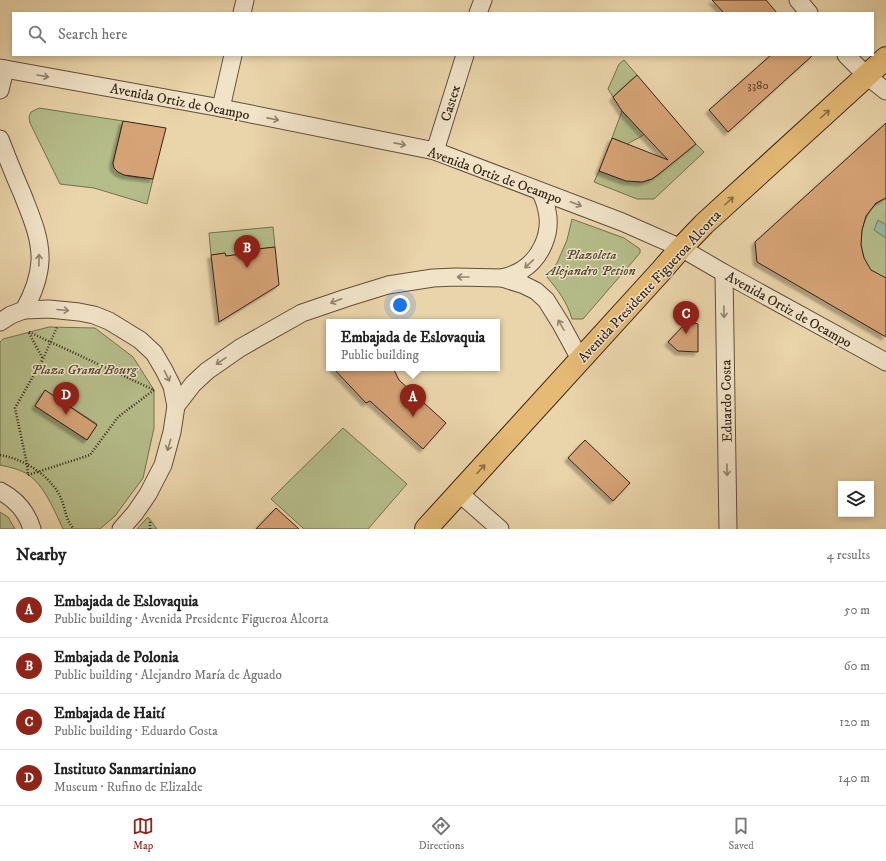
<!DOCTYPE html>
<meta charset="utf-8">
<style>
:root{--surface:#fff;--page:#f2f2f2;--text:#222;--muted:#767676;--line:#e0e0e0;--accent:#8f2418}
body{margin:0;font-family:"IM FELL DW Pica",serif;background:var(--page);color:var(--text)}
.controls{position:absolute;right:12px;bottom:12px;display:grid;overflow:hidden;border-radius:0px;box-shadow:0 2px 6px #0003}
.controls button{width:36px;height:36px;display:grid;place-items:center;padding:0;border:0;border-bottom:1px solid var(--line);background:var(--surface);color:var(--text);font:20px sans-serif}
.you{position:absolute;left:400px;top:305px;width:14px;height:14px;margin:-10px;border:3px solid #fff;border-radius:50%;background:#1a73e8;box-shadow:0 0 0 6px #1a73e833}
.badge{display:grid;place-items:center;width:26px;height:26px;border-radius:50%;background:var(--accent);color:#fff;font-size:13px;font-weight:700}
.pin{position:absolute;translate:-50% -33px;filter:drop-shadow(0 1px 2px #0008)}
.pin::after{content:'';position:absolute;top:21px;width:14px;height:12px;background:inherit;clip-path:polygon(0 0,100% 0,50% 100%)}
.popup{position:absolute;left:326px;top:319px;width:174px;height:52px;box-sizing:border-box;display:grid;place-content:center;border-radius:0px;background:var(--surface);filter:drop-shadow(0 1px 3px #0005);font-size:13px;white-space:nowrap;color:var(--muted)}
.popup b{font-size:15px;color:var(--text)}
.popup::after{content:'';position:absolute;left:50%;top:100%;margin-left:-8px;border:8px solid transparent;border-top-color:var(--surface)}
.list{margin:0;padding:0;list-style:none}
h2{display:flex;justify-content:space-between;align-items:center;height:52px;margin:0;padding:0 16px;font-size:17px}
h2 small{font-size:13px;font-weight:400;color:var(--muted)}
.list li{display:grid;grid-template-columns:26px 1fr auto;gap:12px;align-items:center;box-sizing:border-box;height:56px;padding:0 16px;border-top:1px solid var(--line)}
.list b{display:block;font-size:15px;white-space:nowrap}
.list p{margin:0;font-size:13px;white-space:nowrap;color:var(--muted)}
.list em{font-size:13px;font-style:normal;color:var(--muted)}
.icon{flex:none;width:22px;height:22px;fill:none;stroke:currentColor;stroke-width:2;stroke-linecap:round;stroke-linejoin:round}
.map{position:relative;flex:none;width:886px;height:529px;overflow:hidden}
.search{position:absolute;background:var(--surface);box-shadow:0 2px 6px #0003;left:12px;right:12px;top:12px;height:44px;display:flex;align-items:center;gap:10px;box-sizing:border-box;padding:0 14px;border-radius:0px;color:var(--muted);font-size:15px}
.sheet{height:276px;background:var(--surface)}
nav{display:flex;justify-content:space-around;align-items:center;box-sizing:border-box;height:56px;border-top:1px solid var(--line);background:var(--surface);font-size:11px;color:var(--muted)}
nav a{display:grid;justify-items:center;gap:2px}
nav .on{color:var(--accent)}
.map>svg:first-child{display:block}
.green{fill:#b5bd8a;stroke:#747050;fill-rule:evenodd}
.water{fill:#98b9a5;stroke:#707d6c}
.building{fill:#d6a376;stroke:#332217;filter:url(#shadow)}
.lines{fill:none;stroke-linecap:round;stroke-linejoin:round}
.minor-casing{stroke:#614e3c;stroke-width:19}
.primary-casing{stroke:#332217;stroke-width:24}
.path{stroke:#332217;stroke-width:2.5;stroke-dasharray:1 2;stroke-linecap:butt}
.minor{stroke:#f1e3c8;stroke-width:17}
.primary{stroke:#e5ba75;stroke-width:22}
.oneway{stroke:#928270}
.oneway2{stroke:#8c6e46}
.labels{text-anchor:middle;stroke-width:3;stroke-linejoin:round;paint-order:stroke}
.number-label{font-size:12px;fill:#5c422f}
.street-label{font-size:14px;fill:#332217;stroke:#f1e3c8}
.park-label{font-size:14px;font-style:italic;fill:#544934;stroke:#f1e3c8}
</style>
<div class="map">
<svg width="886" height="529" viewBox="0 0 886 529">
<defs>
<filter id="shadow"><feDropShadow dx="-3.5" dy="3.5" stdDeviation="1" flood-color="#0004"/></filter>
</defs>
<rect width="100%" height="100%" fill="#ead4aa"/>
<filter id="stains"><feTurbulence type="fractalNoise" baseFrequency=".005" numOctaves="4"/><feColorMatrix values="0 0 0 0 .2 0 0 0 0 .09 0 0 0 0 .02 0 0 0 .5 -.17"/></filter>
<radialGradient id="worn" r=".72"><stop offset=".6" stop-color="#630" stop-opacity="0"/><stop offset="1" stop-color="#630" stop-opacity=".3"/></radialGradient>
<g class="green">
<polygon points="624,60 637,75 613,97 608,89 619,64"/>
<path d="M 39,108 L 123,121 L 113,163 C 116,179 140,177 153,179 L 147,204 L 94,188 L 60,184 L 30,123 L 29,117 L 31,112 Z"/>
<polygon points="635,110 652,127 642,136 627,144 612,138 622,111 627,117"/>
<polygon points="696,144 704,152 654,199 637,199 594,182 599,171 626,181 642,182 652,179"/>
<path d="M 886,198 L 886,278 C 881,276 873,273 870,269 C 856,249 859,222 875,205 C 878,202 882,200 886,198 Z"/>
<path d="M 572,219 L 624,238 L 640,249 L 640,253 L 583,319 L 572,319 C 567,302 558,290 547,277 L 557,263 L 567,240 Z"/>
<polygon points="273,227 275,247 258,249 258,252 226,256 225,253 211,255 209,233"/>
<path d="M 49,327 L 95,328 L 133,357 L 154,390 L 154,428 L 143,478 L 115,516 L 100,529 L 63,529 C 55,512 44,484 27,474 C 19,469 9,467 0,465 L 0,342 L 3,339 ZM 45,390 L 97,424 L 87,440 L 35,406 Z"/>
<polygon points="343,428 407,484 368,529 304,529 271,499"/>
<polygon points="0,512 8,517 15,529 0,529"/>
<polygon points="148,517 157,529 137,529"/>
</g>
<polygon class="water" points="878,220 886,225 886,238 874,230"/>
<g class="building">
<polygon points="712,0 766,0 777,13 724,13"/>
<polygon points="771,55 813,55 728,132 709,110"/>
<polygon points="637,75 696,144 659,174 652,179 642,182 626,181 599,171 612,138 668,160 622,111 613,97"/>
<polygon points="123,121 166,128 153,179 124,175 118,172 114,168 113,163"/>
<polygon points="886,123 886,198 876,203 866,216 862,230 861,245 864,258 871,270 886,278 886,337 757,262 755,242"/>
<polygon points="275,247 279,285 219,322 211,255 225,253 226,256 258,252 258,249"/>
<polygon points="688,322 691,322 698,324 698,352 678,351 668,342 684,325"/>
<polygon points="333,368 393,368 399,380 446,423 423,449 370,401 366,403"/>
<polygon points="45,390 97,425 87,440 35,406"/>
<polygon points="585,440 630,483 613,501 568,458"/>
<polygon points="276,508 299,529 256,529"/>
</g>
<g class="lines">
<defs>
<g id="minor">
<polyline points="798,0 809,13"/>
<polyline points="242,13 245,0"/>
<polyline points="478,13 483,0"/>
<polyline points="846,55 867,76 886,91"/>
<polyline points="0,68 221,108 435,151 622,222 681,248 724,273 886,362"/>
<polyline points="0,90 5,69"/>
<polyline points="221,108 233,55"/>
<path d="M 0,139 C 7,157 14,175 22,193 C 30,214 41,237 40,261 C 39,279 33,294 24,310"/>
<polyline points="435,151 465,55"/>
<polyline points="724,273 728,529"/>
<path d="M 502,278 C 509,276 516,274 522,270 C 541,258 552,233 547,211 C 546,204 543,197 540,191"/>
<polyline points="0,322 11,315 24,310 49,309 79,312 94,315 109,321 140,340 154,353 164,370 172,386 176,406"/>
<path d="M 0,491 C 15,499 27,512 32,529"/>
<polyline points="459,493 500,529"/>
<polyline points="121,529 135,513 148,494 163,465 172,432 176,406 193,384 207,371 240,348 302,313 346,298 388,285 433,278 456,277 502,278 524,285 536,291 546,300 561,324 580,359"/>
</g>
<polyline id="primary" points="426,529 661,271 681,248 704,224 886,58"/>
</defs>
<use href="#minor" class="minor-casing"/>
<use href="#primary" class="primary-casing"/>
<g class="path">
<polyline points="29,332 154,390 118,417 90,455 28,475 27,464 15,408 43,359"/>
<polyline points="29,333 43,359 57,327"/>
<path d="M 0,455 C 24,459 50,475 61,498 C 65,508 66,521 74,529"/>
<polyline points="150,522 150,529"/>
</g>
<use href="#minor" class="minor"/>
<use href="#primary" class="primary"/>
</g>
<defs><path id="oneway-shaft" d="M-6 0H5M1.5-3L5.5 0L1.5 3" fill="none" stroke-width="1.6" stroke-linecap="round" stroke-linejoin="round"/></defs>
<g class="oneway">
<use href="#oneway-shaft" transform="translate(43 76) rotate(10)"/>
<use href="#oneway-shaft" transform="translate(273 119) rotate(11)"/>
<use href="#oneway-shaft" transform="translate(400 144) rotate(11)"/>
<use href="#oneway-shaft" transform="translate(576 204) rotate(21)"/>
<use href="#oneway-shaft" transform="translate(39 260) rotate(-89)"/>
<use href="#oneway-shaft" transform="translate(529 264) rotate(137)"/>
<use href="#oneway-shaft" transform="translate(463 277) rotate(-180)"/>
<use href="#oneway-shaft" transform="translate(336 301) rotate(159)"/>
<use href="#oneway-shaft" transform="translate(63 310) rotate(5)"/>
<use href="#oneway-shaft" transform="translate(724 312) rotate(89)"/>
<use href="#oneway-shaft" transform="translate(561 325) rotate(-120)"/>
<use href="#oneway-shaft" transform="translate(221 361) rotate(145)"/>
<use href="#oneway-shaft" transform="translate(167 376) rotate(64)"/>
<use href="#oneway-shaft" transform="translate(169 445) rotate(107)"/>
<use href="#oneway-shaft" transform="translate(727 470) rotate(89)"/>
</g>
<g class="oneway2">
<use href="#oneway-shaft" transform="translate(825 114) rotate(-42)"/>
<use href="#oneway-shaft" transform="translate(729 201) rotate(-42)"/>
<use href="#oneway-shaft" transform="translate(481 469) rotate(-48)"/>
</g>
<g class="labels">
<g class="number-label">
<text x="758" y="89">3380</text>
</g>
<g class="street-label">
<text transform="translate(180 101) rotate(11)" y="5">Avenida Ortiz de Ocampo</text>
<text transform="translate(450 103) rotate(-73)" y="5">Castex</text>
<text transform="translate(495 175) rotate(20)" y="5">Avenida Ortiz de Ocampo</text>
<text transform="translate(649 286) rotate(-47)" y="5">Avenida Presidente Figueroa Alcorta</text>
<text transform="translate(789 309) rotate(29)" y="5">Avenida Ortiz de Ocampo</text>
<text transform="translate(726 401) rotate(-91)" y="5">Eduardo Costa</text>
</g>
<g class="park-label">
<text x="591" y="259">Plazoleta<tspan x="591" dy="16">Alejandro Petion</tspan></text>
<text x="84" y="374">Plaza Grand Bourg</text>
</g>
</g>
<rect width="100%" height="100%" filter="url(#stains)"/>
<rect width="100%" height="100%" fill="url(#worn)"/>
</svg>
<div class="controls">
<button><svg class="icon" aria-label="layers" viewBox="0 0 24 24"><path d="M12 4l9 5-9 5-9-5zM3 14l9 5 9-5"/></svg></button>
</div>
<div class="you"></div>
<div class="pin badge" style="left:413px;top:417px">A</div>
<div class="popup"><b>Embajada de Eslovaquia</b>Public building</div>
<div class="pin badge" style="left:247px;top:268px">B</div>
<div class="pin badge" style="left:686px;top:334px">C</div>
<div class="pin badge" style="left:66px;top:415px">D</div>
<div class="search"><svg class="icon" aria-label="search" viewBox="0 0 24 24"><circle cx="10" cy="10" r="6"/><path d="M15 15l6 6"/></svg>Search here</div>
</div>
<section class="sheet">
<h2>Nearby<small>4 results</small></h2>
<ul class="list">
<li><span class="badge">A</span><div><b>Embajada de Eslovaquia</b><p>Public building · Avenida Presidente Figueroa Alcorta</p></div><em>50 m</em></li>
<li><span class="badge">B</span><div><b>Embajada de Polonia</b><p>Public building · Alejandro María de Aguado</p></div><em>60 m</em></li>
<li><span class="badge">C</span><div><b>Embajada de Haití</b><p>Public building · Eduardo Costa</p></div><em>120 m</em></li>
<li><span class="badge">D</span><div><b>Instituto Sanmartiniano</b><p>Museum · Rufino de Elizalde</p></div><em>140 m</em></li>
</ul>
</section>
<nav>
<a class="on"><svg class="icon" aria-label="map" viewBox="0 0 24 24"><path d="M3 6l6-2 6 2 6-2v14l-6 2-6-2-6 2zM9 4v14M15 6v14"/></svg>Map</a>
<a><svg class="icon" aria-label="directions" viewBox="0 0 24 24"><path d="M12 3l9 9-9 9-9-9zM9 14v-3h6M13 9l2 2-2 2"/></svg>Directions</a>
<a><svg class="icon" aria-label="saved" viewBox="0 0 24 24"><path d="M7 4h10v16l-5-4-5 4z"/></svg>Saved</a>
</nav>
